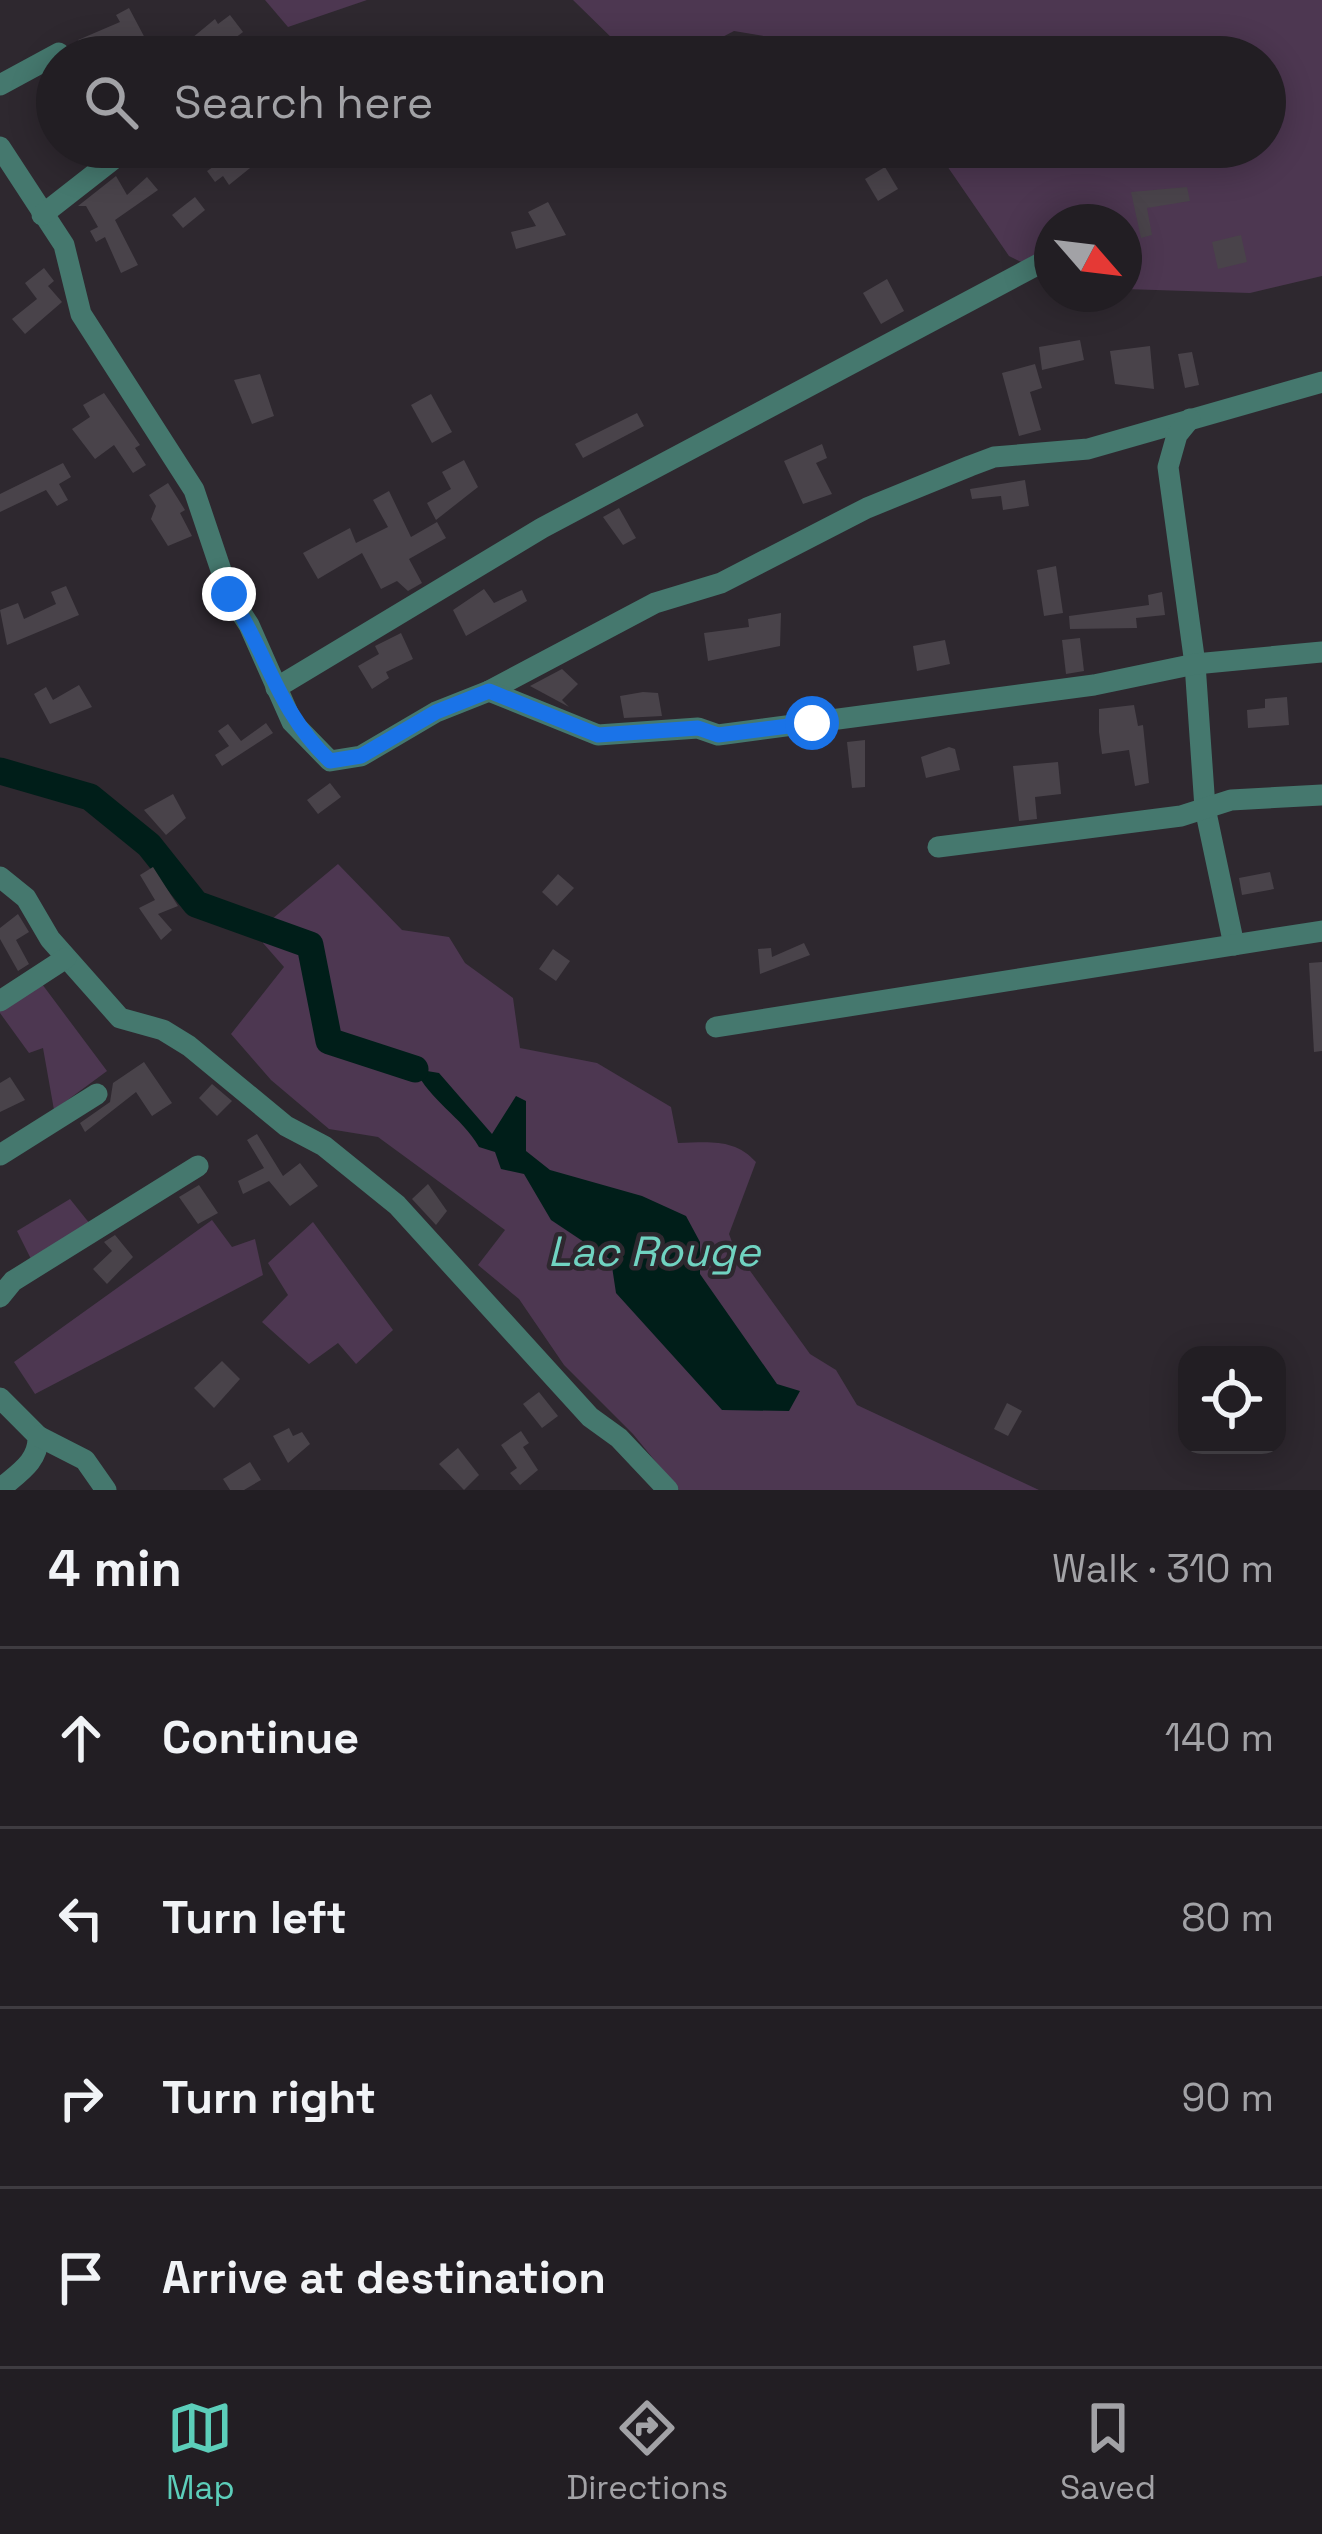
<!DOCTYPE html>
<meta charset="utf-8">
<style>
:root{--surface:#221e23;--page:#2e2b30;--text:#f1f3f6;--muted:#a2a2a6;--line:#3f3c41;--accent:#5cceba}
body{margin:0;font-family:"Space Grotesk",sans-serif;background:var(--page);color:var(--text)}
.controls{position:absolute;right:36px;bottom:36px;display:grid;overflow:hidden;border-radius:24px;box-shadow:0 6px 30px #0003}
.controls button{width:108px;height:108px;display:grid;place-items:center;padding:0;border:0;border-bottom:3px solid var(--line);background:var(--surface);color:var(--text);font:60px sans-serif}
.compass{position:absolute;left:1034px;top:204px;width:108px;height:108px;border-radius:50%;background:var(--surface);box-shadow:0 6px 30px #0003;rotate:118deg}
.stop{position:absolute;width:36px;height:36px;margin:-27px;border:9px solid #1a73e8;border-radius:50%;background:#fff}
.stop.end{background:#1a73e8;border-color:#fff;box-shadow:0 3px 12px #0008}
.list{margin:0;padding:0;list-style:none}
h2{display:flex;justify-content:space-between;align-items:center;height:156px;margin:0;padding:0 48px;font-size:51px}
h2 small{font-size:39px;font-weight:400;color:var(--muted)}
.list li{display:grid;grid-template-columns:78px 1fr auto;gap:36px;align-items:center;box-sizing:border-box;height:180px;padding:0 48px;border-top:3px solid var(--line)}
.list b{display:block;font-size:45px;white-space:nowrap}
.list em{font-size:39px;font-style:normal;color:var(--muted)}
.icon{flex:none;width:66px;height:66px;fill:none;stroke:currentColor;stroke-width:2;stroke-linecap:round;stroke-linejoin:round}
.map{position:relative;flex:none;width:1322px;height:1490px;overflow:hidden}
.search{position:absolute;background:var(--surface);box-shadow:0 6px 30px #0003;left:36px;right:36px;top:36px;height:132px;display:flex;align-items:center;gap:30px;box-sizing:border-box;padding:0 42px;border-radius:66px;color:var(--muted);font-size:45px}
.sheet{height:876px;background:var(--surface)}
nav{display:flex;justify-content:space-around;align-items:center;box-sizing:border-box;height:168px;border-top:3px solid var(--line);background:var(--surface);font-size:33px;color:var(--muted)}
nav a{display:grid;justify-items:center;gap:6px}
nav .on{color:var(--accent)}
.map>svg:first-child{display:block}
.green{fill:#4d3751}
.water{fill:#001e19}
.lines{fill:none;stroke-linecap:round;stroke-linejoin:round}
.river{stroke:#001e19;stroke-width:27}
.building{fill:#49434a}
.minor{stroke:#45786e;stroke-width:21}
.route{stroke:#1a73e8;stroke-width:15}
.labels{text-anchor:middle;stroke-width:9;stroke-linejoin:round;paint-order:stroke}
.water-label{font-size:42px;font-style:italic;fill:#70d3c1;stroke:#2e282f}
</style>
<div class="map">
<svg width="1322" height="1490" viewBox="0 0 1322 1490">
<rect width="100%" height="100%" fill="#2e282f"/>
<g class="green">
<polygon points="265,0 367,0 288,27"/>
<polygon points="573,0 1322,0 1322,276 1250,293 1124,289 1124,222 1052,222 1052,277 1009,256 934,147 1265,147 1265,57 887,57 734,31 684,57 647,57 619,45"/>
<path d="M 338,864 L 402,930 L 449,937 L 465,963 L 513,998 L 520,1048 L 597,1063 L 671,1107 L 678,1143 C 708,1142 735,1138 756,1162 L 729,1234 L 735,1250 L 810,1354 L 836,1370 L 857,1405 L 1039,1490 L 679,1490 L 633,1434 L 564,1365 L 519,1299 L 478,1265 L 505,1230 L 378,1137 L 329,1129 L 271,1080 L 231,1034 L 284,967 L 263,943 L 272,919 Z"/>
<polygon points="42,984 107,1071 54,1110 43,1048 29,1053 0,1013 0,1006"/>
<polygon points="70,1199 90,1224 33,1263 17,1231"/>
<polygon points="212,1220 232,1247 255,1239 263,1275 35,1394 14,1362"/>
<polygon points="313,1222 393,1330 356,1364 338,1343 309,1364 262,1322 288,1295 268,1263"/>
</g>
<path class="water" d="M 415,1069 L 439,1073 L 492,1134 L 516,1096 L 526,1101 L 526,1151 L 550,1170 L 642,1196 L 686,1216 L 700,1242 L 700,1274 L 777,1384 L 800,1391 L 789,1411 L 722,1410 L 616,1293 L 611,1260 L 551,1220 L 524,1174 L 501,1169 L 495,1152 L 479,1147 C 461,1116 430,1101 415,1069 Z"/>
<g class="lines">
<polyline class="river" points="0,771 90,797 149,845 196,904 310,945 329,1041 415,1069"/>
</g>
<g class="building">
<polygon points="129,8 155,57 87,57 78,40 120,22 116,15"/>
<polygon points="230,15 243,32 210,57 169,57 215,19 218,24"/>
<polygon points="249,147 276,147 229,185 223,176 215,182 207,171 216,165 210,157 223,148 226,154 235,148 240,155"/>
<polygon points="885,167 898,189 878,201 865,179"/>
<polygon points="116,176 127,195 147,177 158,190 115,220 138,265 121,273 105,237 96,242 90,231 98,227 86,206 78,206"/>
<polygon points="1187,187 1190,201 1147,208 1152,235 1141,238 1131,192"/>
<polygon points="195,197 205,210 183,228 172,215"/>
<polygon points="548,202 566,235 516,249 511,232 536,226 528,212"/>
<polygon points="1241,235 1247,262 1218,269 1212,242"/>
<polygon points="44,268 54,281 48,286 62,302 25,334 12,319 37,299 25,283"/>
<polygon points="887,279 904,311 881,324 863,293"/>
<polygon points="1080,340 1084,360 1042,370 1039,347"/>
<polygon points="1150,346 1154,389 1115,384 1110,351"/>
<polygon points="1192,352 1199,385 1185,388 1178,354"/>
<polygon points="1035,364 1042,388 1030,392 1041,430 1019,436 1002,373"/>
<polygon points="260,374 274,416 252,424 234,380"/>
<polygon points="104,393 140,445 135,448 146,465 133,473 114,445 95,459 72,429 90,417 83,405"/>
<polygon points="431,394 452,432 432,443 411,405"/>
<polygon points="637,413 644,426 583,458 575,444"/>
<polygon points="822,444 827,458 816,463 832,494 803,504 784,461"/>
<polygon points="464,460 478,487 436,520 427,503 451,489 442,472"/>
<polygon points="63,463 71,477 59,484 68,500 57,506 46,490 0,512 0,494"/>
<polygon points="1025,480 1029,506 1003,510 1001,496 972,499 970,489"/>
<polygon points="168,483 185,510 180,513 192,536 168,546 151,519 156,506 149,495"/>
<polygon points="389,491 411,537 437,522 446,538 409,559 422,583 408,591 397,581 381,589 362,553 318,579 303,553 350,528 356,543 388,527 373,500"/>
<polygon points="619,508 636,538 623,545 603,517"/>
<polygon points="1056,566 1063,613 1044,616 1037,570"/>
<polygon points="66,586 79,615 7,645 0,610 18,603 24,619 56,604 51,592"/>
<polygon points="484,589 494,603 522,590 527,601 466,636 453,610"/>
<polygon points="1162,592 1165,615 1136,618 1137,628 1070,629 1069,616 1149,605 1148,595"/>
<polygon points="781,613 780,646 708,661 704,633 749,627 748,619"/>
<polygon points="401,633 413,659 386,672 389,678 372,689 358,666 379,654 375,646"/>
<polygon points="1080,638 1084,671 1066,674 1062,640"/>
<polygon points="945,640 950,664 917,671 913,646"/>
<polygon points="562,669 578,684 562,700 569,707 530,686"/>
<polygon points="79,685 92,707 50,724 34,694 46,687 53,700"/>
<polygon points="643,692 658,693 662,716 624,718 620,696"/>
<polygon points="1287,697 1289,725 1248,728 1247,710 1265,708 1265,699"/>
<polygon points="1134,705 1138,726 1143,725 1149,783 1135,786 1129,750 1102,754 1099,732 1099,709"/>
<polygon points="266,723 273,733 222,766 215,755 229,746 218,731 228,724 241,741"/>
<polygon points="865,740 865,787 852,788 847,742"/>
<polygon points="949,747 955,749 960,770 926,778 921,757"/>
<polygon points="1058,762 1061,794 1035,797 1037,819 1019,821 1013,766"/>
<polygon points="330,783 341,797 318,814 307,800"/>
<polygon points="173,794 186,818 166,835 144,810"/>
<polygon points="153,867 178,906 158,914 172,930 161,940 139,908 155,900 140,875"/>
<polygon points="1270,872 1274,889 1242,895 1239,878"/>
<polygon points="558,874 574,888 557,906 542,892"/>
<polygon points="18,914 29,932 16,940 29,964 18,971 0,939 0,928"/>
<polygon points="804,943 810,955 760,974 758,949 771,948 772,957"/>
<polygon points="553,949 570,961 556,981 539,969"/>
<polygon points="1322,962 1322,1051 1314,1052 1309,963"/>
<polygon points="144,1062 172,1103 152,1116 136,1092 85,1132 80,1123 110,1102 113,1083"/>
<polygon points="10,1077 25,1100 0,1112 0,1083"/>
<polygon points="212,1084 232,1101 217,1116 199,1098"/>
<polygon points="257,1134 283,1176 300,1163 318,1186 290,1206 269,1181 243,1194 238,1181 264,1168 247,1140"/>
<polygon points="428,1184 447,1211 436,1225 412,1199"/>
<polygon points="199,1185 218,1213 198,1224 179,1197"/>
<polygon points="115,1235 133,1257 107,1284 93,1269 112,1251 104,1242"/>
<polygon points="222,1361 240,1379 214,1408 194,1388"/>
<polygon points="539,1392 558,1416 542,1428 523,1404"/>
<polygon points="1007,1403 1022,1411 1008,1436 994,1429"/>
<polygon points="289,1428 293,1436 302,1432 310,1444 288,1463 273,1436"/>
<polygon points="521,1431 529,1443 523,1447 538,1470 520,1485 510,1473 517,1468 501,1445"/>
<polygon points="458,1448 479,1475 464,1490 439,1464"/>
<polygon points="250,1462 261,1480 244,1490 230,1490 223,1479"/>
</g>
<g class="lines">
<g class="minor">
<polyline points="234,57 241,51"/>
<polyline points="0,85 59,53"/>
<polyline points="0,147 64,245 81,314 194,490 229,594 249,625 292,722 330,761 361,756 436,712 489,691 655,603 721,583 867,508 970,466 994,457 1088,449 1322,382"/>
<polyline points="42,215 129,147"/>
<polyline points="1190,419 1177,435 1168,467 1195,664 1205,808 1234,945"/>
<polyline points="276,688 542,528 1052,257"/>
<polyline points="489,691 598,735 698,728 718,735 1094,685 1195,664 1322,652"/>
<polyline points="938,847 1181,816 1231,800 1322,795"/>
<polyline points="0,877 26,898 50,939 120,1018 163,1030 189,1046 286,1126 324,1146 397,1205 590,1417 619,1438 668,1490"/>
<polyline points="0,1001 66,958"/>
<polyline points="716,1027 1322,931"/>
<polyline points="0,1155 97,1094"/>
<polyline points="0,1297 13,1281 198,1166"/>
<path d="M 0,1398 L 38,1436 C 39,1462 18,1473 0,1489"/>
<polyline points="38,1436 85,1460 106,1490"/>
</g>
</g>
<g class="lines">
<path class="route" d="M 229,594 C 267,653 278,712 330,761 L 361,756 L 436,712 L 489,691 L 598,735 L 698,728 L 718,735 L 812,723"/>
</g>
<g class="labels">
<g class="water-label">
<text x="654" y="1266">Lac Rouge</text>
</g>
</g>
</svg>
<div class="controls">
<button><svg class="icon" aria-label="locate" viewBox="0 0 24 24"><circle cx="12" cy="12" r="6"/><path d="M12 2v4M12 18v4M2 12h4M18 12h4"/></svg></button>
</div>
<svg class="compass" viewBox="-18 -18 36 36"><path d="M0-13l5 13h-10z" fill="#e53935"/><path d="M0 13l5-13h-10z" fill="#a2a2a6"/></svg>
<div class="stop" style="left:812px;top:723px"></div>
<div class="stop end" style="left:229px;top:594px"></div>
<div class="search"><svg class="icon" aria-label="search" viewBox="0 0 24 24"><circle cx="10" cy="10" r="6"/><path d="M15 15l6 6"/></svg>Search here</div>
</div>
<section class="sheet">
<h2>4 min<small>Walk · 310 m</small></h2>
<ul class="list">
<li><svg class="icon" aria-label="ahead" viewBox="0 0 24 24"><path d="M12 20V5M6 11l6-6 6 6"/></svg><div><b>Continue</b></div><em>140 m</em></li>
<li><svg class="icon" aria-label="left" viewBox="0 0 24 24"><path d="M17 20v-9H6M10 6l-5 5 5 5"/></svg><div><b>Turn left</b></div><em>80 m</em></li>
<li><svg class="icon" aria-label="right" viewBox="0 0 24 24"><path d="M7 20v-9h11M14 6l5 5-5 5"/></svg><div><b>Turn right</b></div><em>90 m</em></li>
<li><svg class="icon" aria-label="arrive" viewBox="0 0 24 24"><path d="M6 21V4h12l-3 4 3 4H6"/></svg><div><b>Arrive at destination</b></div></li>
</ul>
</section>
<nav>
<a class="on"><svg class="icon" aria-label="map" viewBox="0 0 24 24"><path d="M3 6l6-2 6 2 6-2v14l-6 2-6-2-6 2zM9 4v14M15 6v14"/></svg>Map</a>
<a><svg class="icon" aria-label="directions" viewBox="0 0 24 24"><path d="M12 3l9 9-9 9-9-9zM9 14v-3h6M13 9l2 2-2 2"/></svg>Directions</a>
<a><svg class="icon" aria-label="saved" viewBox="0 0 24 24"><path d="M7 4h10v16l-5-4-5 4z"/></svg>Saved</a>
</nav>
